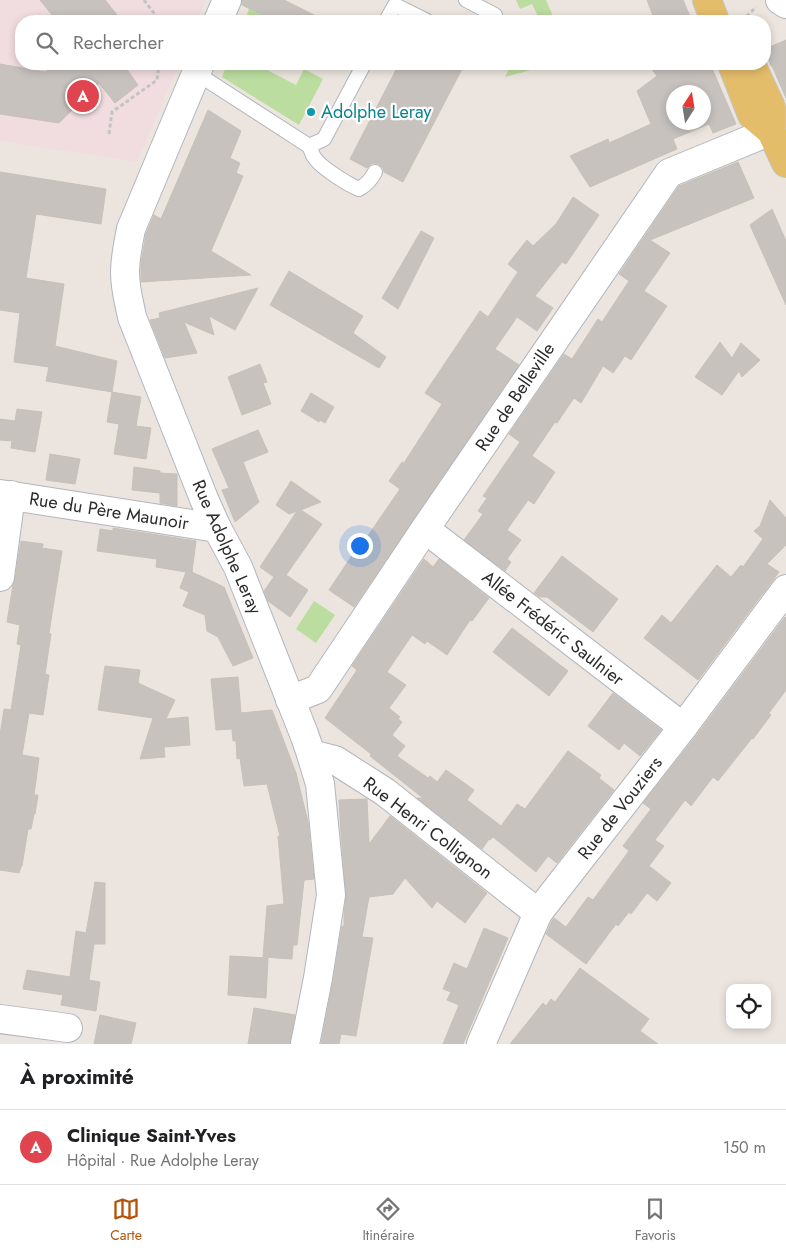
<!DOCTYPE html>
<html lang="fr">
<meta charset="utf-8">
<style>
:root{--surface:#fff;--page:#f2f2f2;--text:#202124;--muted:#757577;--line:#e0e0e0;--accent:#b45309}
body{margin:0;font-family:Jost,sans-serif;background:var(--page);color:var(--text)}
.controls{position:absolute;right:15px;bottom:15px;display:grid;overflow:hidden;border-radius:10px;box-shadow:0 2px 8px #0003}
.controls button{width:45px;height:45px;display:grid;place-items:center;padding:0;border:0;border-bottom:1px solid var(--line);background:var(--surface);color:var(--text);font:25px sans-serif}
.compass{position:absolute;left:666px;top:85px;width:45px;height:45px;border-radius:50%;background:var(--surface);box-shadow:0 2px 8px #0003;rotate:12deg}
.you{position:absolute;left:359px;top:545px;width:18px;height:18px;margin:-12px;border:4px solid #fff;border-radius:50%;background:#1a73e8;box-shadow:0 0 0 8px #1a73e833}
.badge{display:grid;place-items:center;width:32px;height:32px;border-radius:50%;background:var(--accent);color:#fff;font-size:16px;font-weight:700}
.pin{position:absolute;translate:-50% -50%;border:2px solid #fff;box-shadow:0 1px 5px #0006}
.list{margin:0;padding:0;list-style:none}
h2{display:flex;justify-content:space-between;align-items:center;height:65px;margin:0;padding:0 20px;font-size:21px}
h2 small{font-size:16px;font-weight:400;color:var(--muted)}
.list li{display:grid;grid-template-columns:32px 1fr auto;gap:15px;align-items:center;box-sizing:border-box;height:75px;padding:0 20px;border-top:1px solid var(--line)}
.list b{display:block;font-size:19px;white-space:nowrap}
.list p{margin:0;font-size:16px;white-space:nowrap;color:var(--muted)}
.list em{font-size:16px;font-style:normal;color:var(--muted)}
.icon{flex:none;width:28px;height:28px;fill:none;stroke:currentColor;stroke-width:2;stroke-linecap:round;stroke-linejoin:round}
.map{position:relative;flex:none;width:786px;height:1044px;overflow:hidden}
.search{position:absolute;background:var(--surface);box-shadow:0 2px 8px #0003;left:15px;right:15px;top:15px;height:55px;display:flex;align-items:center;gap:12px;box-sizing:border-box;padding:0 18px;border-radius:20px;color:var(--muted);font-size:19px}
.sheet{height:140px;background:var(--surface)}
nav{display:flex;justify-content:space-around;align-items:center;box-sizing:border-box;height:70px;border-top:1px solid var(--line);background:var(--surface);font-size:14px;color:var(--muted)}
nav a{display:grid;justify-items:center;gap:2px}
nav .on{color:var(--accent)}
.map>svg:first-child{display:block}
.medical{fill:#f1dde0}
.green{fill:#bbdda0}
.building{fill:#c7c2be;stroke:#c7c1b8;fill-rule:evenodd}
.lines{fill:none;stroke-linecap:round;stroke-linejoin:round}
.service-casing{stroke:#b2b5bd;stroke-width:16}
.minor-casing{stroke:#b2b5bd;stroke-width:30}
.secondary-casing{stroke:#b2b5bd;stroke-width:30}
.primary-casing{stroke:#c4c4c4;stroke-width:30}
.path{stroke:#c4c4c4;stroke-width:3;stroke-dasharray:4 2.5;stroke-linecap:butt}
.service{stroke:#fff;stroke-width:14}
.minor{stroke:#fff;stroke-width:28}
.secondary{stroke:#fff;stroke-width:28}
.primary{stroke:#e4bd6b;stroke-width:28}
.culture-dot{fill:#0f9aa8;stroke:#fff;stroke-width:2}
.labels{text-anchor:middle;stroke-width:4.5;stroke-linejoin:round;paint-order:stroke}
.culture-label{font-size:18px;fill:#0d838f;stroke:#fff;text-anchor:start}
.street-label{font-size:18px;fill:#2b2b2b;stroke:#fff}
</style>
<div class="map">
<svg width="786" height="1044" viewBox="0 0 786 1044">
<rect width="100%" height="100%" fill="#ece5df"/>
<polygon class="medical" points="0,0 206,0 197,21 21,21 21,64 179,64 137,162 0,141"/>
<g class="green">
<polygon points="516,0 546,0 555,21 540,21 532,4 520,9"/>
<polygon points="249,9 265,17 262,21 245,21"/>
<polygon points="227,64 256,64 296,85 304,69 323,79 299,125 222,77"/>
<polygon points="511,64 553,64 505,77"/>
<polygon points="314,601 335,615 316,643 296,629"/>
</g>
<g class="building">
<polygon points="40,0 105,0 122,21 57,21"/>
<polygon points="242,0 284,0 326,21 274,21 242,5"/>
<polygon points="647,0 683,0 692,21 655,21"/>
<polygon points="786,40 786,98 772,66 771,66 765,49"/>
<polygon points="0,64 45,72 58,64 123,64 138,85 115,103 99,83 59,123 0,114"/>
<polygon points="399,64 451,64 462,69 403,182 384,172 383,168 379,164 374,163 371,164 367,168 350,159"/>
<path d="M 648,64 L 710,64 L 736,124 L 713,133 L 709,124 L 673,139 L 677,149 L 590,187 L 570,156 L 608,139 L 609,143 L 651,124 L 637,91 L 657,76 ZM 674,92 L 704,92 L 704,122 L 674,122 Z"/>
<polygon points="208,110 241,131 230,158 240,163 236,173 243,176 211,251 251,275 141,282 141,263 146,234 154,215 161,219"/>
<polygon points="738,162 754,198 650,240 670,253 644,291 667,306 631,360 625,356 613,373 603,366 581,403 574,398 557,423 555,422 532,456 555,472 534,504 528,500 507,530 521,540 507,559 511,562 505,571 464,540 483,514 478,511 487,498 483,496 520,442 509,434 564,354 572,359 598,319 602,322 629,281 619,274 679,186"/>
<polygon points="0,172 106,189 101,224 36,214 26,278 64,284 55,346 117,361 112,392 46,381 49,367 14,362 20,313 0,310"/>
<polygon points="573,197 599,215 566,264 562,262 535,296 553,308 537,331 517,317 495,349 519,365 354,607 329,590 357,548 359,549 400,489 389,481 402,462 404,463 442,404 425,393 480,311 488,317 518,272 508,264 527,240 533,246 556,224"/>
<polygon points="772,209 786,241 786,305 750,225"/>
<polygon points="421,231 434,238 398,309 382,298"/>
<polygon points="289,271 363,316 353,333 386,357 379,368 270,305"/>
<polygon points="258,288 235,330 209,316 214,335 184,322 197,353 165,358 150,320 160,318 159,313"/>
<polygon points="720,342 732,358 741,343 760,360 742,377 739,371 722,395 695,377"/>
<polygon points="260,364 267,382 263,383 271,404 242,415 228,377"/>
<polygon points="112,392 141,397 136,426 151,428 146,459 114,454 119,424 107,422"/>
<polygon points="311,393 334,407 325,423 320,420 319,422 301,411"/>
<polygon points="17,409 42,412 35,452 11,448 12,441 0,440 0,419 15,421"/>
<polygon points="258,430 268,452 243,462 259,502 235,522 222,490 229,488 212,449"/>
<polygon points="50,454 80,459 75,484 46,480"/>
<polygon points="134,467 160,471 160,473 177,474 177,506 160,503 160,493 132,490"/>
<polygon points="291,481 321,502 301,510 322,524 286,575 308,590 290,617 268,601 264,591 274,577 260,567 297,511 289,514 276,505"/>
<polygon points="770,500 786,518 786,545 767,564 779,572 698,680 644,638 662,615 671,623 717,565 731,577 741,565 743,567 763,539 754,531 760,526"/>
<polygon points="113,528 196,541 192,572 224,587 253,658 233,666 218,637 207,631 205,615 183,606 189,592 180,588 186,572 156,567 157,559 97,551 100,529 113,531"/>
<polygon points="21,541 43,544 42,548 62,551 49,633 51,634 45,674 49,675 43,715 29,713 22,755 39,758 34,795 38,795 35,814 34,814 31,829 28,829 22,866 21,867 19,873 0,870 0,735 4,709 11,710 21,645 17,644 20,625 7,622 13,585 15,579"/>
<polygon points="562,556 618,599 593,632 547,597 540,597 534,593"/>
<polygon points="424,559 433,567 439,559 489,598 472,621 470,620 447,655 427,641 425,644 412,635 387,672 406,685 389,708 400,717 398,719 402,722 392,735 405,746 397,756 428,778 430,776 437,782 446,770 474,790 467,800 501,826 517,804 525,809 568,751 601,775 599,778 614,790 557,863 548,856 536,872 493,837 490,840 489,839 482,849 417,798 423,798 370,756 371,754 325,718 357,670 352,666"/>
<polygon points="785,617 786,618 786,690 769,713 771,715 753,739 752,738 718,781 713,777 691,806 685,800 655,840 664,846 649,866 671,883 657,901 647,893 631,914 629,912 618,926 616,924 586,964 546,934 552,921 554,918 566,927 588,897 593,900 629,851 623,846 651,809 643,803 696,736"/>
<polygon points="512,628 568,671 549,696 493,652"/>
<polygon points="105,666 140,670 138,683 175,700 166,719 188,717 190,745 164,747 165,757 140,759 153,718 98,710"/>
<polygon points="238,677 241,713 272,710 296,773 308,822 314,879 304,880 297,945 293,945 292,959 263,957 267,906 284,904 278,836 280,836 267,784 244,786 240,758 237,759 236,741 233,741 232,729 216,730 211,679"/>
<polygon points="613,693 661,730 640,756 624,743 619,750 588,726"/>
<polygon points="367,799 369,844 390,816 487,893 465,923 437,901 432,908 405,878 393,894 369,897 362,937 373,938 356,1036 341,1034 339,1044 321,1044 333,981 342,926 344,926 344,913 346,897 341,834 339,800"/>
<polygon points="95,882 105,883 105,944 94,944 89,980 100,982 96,1011 61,1005 63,995 23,989 27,970 70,977 76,931 86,933"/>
<polygon points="484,928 508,938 463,1044 443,1044 459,1005 447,1000 451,992 443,989 454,963 467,969"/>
<polygon points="230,956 268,958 266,998 228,995"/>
<polygon points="580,968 649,1019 640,1031 658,1044 510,1044 543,1003 546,1006 551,999 555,1002"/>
<polygon points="254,1008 295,1015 290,1044 248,1044"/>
<polygon points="100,1015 136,1023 131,1044 94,1044"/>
</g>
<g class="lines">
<defs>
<g id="service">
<polyline points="466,0 495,15"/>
<polyline points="386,21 395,5 427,21"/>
<polyline points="196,73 309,146 324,139 364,64"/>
<path d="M 309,146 C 311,149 312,154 314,157 C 320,167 347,184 359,189 C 366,185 371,180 375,172"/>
</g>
<g id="minor">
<polyline points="218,21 227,0"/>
<path d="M 200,64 L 131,229 C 128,244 125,258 125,273 C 125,288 129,302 132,317 L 204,499 L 217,528 L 238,567 L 304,734 L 311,754 L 320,784 L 331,895 L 318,978 L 305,1044"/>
<polyline points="0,494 217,528"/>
<polyline points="425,529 683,727"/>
<polyline points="0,577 11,495"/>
<polyline points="290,700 318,689 425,529 669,173 771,131"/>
<polyline points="311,754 335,760 385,792 538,913"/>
<polyline points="0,1019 68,1028"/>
<polyline points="481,1044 538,913 683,727 786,589"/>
</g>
<polyline id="secondary" points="780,0 786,4"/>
<g id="primary">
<polyline points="707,0 715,21"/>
<polyline points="732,64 752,115 771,131"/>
<polyline points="751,64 771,107 771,131 786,163"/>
</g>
</defs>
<use href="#service" class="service-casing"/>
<use href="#minor" class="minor-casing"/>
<use href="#secondary" class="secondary-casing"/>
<use href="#primary" class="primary-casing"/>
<g class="path">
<polyline points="144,0 160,21"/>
<polyline points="742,21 756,7"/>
<polyline points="109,134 112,112 157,80 159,64"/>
</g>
<use href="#service" class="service"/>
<use href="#minor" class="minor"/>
<use href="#secondary" class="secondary"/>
<use href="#primary" class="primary"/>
</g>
<circle class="culture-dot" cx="311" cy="112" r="5"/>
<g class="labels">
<g class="culture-label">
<text x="321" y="118">Adolphe Leray</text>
</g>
<g class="street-label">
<text transform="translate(515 397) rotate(-56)" y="6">Rue de Belleville</text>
<text transform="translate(109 511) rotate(9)" y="6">Rue du Père Maunoir</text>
<text transform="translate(227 547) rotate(66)" y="6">Rue Adolphe Leray</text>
<text transform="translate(553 628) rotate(38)" y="6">Allée Frédéric Saulnier</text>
<text transform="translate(620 808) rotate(-52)" y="6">Rue de Vouziers</text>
<text transform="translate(428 828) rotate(37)" y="6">Rue Henri Collignon</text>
</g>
</g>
</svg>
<div class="controls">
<button><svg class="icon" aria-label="locate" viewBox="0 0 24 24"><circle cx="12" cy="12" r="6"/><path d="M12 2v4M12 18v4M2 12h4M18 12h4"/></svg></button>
</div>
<svg class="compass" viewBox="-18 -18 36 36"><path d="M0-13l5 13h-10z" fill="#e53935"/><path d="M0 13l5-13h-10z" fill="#757577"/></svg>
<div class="you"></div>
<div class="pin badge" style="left:83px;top:96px;background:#e0444e">A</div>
<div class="search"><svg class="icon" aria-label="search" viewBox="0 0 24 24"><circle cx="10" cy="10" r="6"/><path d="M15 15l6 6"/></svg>Rechercher</div>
</div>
<section class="sheet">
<h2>À proximité<small></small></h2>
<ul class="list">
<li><span class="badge" style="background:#e0444e">A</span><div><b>Clinique Saint-Yves</b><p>Hôpital · Rue Adolphe Leray</p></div><em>150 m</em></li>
</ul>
</section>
<nav>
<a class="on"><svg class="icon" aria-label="map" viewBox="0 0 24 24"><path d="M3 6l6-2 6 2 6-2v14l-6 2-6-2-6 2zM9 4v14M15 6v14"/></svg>Carte</a>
<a><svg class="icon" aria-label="directions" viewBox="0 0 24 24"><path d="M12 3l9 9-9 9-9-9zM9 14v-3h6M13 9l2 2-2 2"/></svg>Itinéraire</a>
<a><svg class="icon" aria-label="saved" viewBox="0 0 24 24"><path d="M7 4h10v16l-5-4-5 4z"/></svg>Favoris</a>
</nav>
